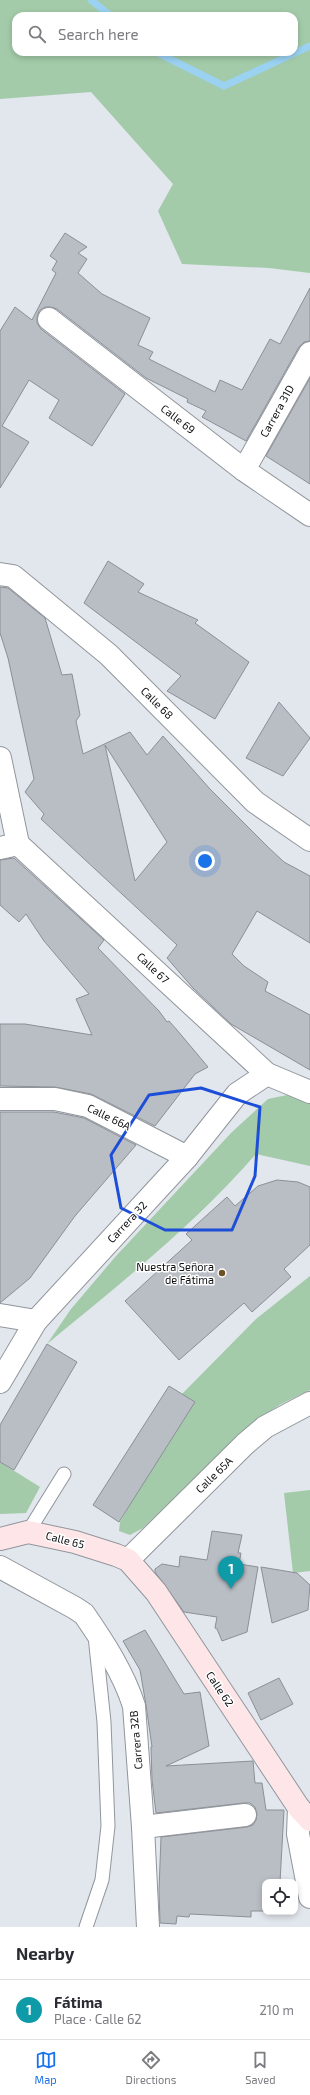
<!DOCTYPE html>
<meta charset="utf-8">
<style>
:root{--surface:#fff;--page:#f2f2f3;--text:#2b2b33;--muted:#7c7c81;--line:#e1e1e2;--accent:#1a73e8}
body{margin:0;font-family:"Exo 2",sans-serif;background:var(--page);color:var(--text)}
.controls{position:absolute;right:12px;bottom:12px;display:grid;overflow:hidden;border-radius:8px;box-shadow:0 2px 6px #0003}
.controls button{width:36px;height:36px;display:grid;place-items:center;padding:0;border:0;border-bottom:1px solid var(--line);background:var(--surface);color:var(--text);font:20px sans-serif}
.you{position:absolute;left:205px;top:861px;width:14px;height:14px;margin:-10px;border:3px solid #fff;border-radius:50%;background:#1a73e8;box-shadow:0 0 0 6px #1a73e833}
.badge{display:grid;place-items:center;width:26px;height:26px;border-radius:50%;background:var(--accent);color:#fff;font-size:13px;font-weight:700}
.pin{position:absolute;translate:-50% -33px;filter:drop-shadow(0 1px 2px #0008)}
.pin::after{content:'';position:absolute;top:21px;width:14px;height:12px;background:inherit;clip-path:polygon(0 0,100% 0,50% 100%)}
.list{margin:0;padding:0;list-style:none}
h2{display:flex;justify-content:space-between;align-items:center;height:52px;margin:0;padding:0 16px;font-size:17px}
h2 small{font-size:13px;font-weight:400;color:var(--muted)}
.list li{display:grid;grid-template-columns:26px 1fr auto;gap:12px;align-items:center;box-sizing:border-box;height:60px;padding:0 16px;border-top:1px solid var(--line)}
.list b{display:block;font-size:15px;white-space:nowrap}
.list p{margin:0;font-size:13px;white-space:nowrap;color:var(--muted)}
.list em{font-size:13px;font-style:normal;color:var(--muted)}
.icon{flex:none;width:22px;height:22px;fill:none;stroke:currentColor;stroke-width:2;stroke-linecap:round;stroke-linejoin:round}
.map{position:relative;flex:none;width:310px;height:1927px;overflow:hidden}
.search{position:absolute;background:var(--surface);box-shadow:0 2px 6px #0003;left:12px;right:12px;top:12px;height:44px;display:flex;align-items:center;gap:10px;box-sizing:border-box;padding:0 14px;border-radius:12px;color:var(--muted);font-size:15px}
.sheet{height:112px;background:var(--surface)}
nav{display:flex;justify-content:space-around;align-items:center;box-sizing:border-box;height:56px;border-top:1px solid var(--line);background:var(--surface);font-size:11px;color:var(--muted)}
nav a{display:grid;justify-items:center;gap:2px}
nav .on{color:var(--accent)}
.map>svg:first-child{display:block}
.green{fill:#a3cba9;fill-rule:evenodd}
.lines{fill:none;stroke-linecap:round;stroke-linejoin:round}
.stream{stroke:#9bd2f2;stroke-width:7}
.building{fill:#b9bdc4;stroke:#8b8f96;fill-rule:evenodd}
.service-casing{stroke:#91969c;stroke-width:15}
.minor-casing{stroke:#91969c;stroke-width:24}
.tertiary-casing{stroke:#91969c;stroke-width:24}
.secondary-casing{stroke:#91969c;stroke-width:24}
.service{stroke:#fff;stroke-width:13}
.minor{stroke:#fff;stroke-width:22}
.tertiary{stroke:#fff;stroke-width:22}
.secondary{stroke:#fee6e8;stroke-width:22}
.marked{fill:none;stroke:#1d4ed8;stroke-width:3;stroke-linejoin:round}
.poi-dot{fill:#6d5224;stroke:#fff;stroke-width:1.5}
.labels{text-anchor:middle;stroke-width:3;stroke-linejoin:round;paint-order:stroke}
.street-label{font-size:11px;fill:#0f1012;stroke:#fff}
.poi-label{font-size:11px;fill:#0f1012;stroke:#fff;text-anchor:end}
</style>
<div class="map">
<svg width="310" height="1927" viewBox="0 0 310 1927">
<rect width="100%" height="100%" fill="#e2e6ed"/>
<g class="green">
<path d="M 0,0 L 310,0 L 310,273 L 269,268 L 182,264 L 158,211 L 173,184 L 91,92 L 0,99 ZM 16,16 L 294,16 L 294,52 L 16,52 Z"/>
<path d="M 292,1094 L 310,1098 L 310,1166 L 256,1154 C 194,1225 120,1284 47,1344 L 71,1309 L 116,1256 L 232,1132 L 268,1099 Z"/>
<polygon points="310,1276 310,1390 281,1404 252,1423 143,1528 130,1535 119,1531 120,1522 135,1496 195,1402 182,1394 256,1319"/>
<polygon points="0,1462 40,1487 26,1513 0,1514"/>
<polygon points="310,1490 310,1571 293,1573 284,1493"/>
</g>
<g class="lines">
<g class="stream">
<polyline points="91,0 111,16"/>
<polyline points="156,52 224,86 310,46"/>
</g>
</g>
<g class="building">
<polygon points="65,233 87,247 78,253 87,259 78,273 102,294 150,318 138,345 153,352 149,359 215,392 220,380 242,390 270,339 280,344 310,288 310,341 304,342 299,347 246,441 202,417 206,411 187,402 188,399 146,378 57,309 51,307 45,307 39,311 37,317 37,323 41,329 125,394 92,446 49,418 59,400 29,380 2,426 29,442 0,488 0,331 15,307 32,320 56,273 52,270 57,261 50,256"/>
<polygon points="310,378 310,484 266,456"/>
<polygon points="108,561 144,584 138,592 198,620 195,623 249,662 215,719 167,691 181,676 84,603"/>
<path d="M 0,587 L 8,588 L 45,618 L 62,675 L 72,674 L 80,715 L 76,721 L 83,754 L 130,732 L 147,755 L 163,736 L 210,789 L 269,848 L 284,862 L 310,876 L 310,943 L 257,911 L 232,954 L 244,966 L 268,982 L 265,991 L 310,1015 L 310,1070 L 231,1024 L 193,988 L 167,958 L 177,945 L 41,819 L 44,814 L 25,792 L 34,779 L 8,658 L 0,633 ZM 105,745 L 167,842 L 135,881 Z"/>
<polygon points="279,702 310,738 283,776 246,758"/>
<polygon points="14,858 104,940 98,948 159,1011 167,1022 169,1021 177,1030 208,1067 195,1074 155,1126 91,1094 55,1087 0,1086 0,1024 25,1024 92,1035 76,999 89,994 44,941 26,914 19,922 0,905 0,860"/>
<polygon points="0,1112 54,1112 84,1118 136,1145 75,1216 30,1278 0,1303"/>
<polygon points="277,1180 298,1182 310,1187 310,1245 284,1269 291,1277 252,1312 244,1303 179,1360 125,1301 192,1240 186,1234 227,1197 235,1206 258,1186"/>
<polygon points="47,1344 77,1362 14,1470 0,1462 0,1425"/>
<polygon points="169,1386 195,1402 119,1522 93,1505"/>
<polygon points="212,1531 242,1535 238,1553 241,1553 239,1564 258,1567 247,1632 222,1641 217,1629 215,1628 217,1617 184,1612 155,1572 155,1569 162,1564 179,1567 180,1556 207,1560"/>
<polygon points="261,1567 297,1573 310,1585 308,1610 272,1623"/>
<polygon points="145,1630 184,1694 200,1692 209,1746 166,1766 253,1761 255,1783 262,1783 266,1810 284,1810 280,1882 265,1882 265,1911 251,1911 251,1917 190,1914 189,1917 177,1916 176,1924 160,1923 159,1890 161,1837 247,1827 253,1825 256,1820 257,1814 255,1807 250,1803 244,1803 156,1813 152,1780 151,1747 152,1747 146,1705 140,1670 123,1641"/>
<polygon points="279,1678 293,1704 261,1720 248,1693"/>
</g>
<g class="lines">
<defs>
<g id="service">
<polyline points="28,1532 64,1474"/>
<polyline points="86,1927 102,1880 108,1826 104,1722 95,1636"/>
</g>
<g id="minor">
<polyline points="49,319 244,470 310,515"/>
<polyline points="244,470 310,353"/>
<polyline points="0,848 18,844"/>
<polyline points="0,1099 55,1099 88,1106 187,1157"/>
<path d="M 0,1567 L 75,1608 L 84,1614 C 104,1643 123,1672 134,1706 L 143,1827 L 148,1927"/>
<polyline points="299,1808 298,1834 310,1897"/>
<polyline points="143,1827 245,1815"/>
</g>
<g id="tertiary">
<polyline points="0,574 13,576 109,655 255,802 310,840"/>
<polyline points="0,758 18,844 267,1074 310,1092"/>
<polyline points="0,1315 36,1321"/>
<polyline points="0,1382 36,1321 187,1157 237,1094 267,1074"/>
<polyline points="128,1560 245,1444 265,1427 310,1403"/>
</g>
<polyline id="secondary" points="0,1539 28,1532 75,1542 116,1555 128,1560 156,1592 299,1808 310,1820"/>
</defs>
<use href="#service" class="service-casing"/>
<use href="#minor" class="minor-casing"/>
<use href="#tertiary" class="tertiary-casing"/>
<use href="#secondary" class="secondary-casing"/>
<use href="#service" class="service"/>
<use href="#minor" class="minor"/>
<use href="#tertiary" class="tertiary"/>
<use href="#secondary" class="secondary"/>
</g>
<path class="marked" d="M 201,1088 L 260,1107 L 255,1176 L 232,1230 L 165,1230 L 121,1208 L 111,1155 L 149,1095 Z"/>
<circle class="poi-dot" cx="222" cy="1273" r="4"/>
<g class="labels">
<g class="street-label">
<text transform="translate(277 411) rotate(-61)" y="4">Carrera 31D</text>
<text transform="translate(178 419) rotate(38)" y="4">Calle 69</text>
<text transform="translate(157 703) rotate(45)" y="4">Calle 68</text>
<text transform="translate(153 968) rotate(43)" y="4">Calle 67</text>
<text transform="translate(109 1117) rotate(26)" y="4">Calle 66A</text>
<text transform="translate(127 1222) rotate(-47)" y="4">Carrera 32</text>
<text transform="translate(214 1475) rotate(-44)" y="4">Calle 65A</text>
<text transform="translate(65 1540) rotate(14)" y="4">Calle 65</text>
<text transform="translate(220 1689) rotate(56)" y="4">Calle 62</text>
<text transform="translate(136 1740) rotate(-95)" y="4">Carrera 32B</text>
</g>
<g class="poi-label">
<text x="214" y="1271">Nuestra Señora<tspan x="214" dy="13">de Fátima</tspan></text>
</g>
</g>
</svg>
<div class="controls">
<button><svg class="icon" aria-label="locate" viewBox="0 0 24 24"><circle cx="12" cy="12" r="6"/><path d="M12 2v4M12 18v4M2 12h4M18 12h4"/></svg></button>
</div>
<div class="you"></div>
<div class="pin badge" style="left:231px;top:1589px;background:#0f9aa8">1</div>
<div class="search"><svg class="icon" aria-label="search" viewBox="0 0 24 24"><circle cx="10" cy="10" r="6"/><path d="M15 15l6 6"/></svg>Search here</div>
</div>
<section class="sheet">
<h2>Nearby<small></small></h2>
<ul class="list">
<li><span class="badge" style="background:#0f9aa8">1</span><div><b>Fátima</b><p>Place · Calle 62</p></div><em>210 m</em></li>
</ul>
</section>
<nav>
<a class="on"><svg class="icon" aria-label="map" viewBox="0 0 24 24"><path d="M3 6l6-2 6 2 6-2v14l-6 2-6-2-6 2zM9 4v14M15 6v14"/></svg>Map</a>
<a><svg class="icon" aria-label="directions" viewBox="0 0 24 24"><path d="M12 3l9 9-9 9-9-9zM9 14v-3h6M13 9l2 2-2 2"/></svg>Directions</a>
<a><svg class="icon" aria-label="saved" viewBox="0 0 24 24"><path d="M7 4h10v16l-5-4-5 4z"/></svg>Saved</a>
</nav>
